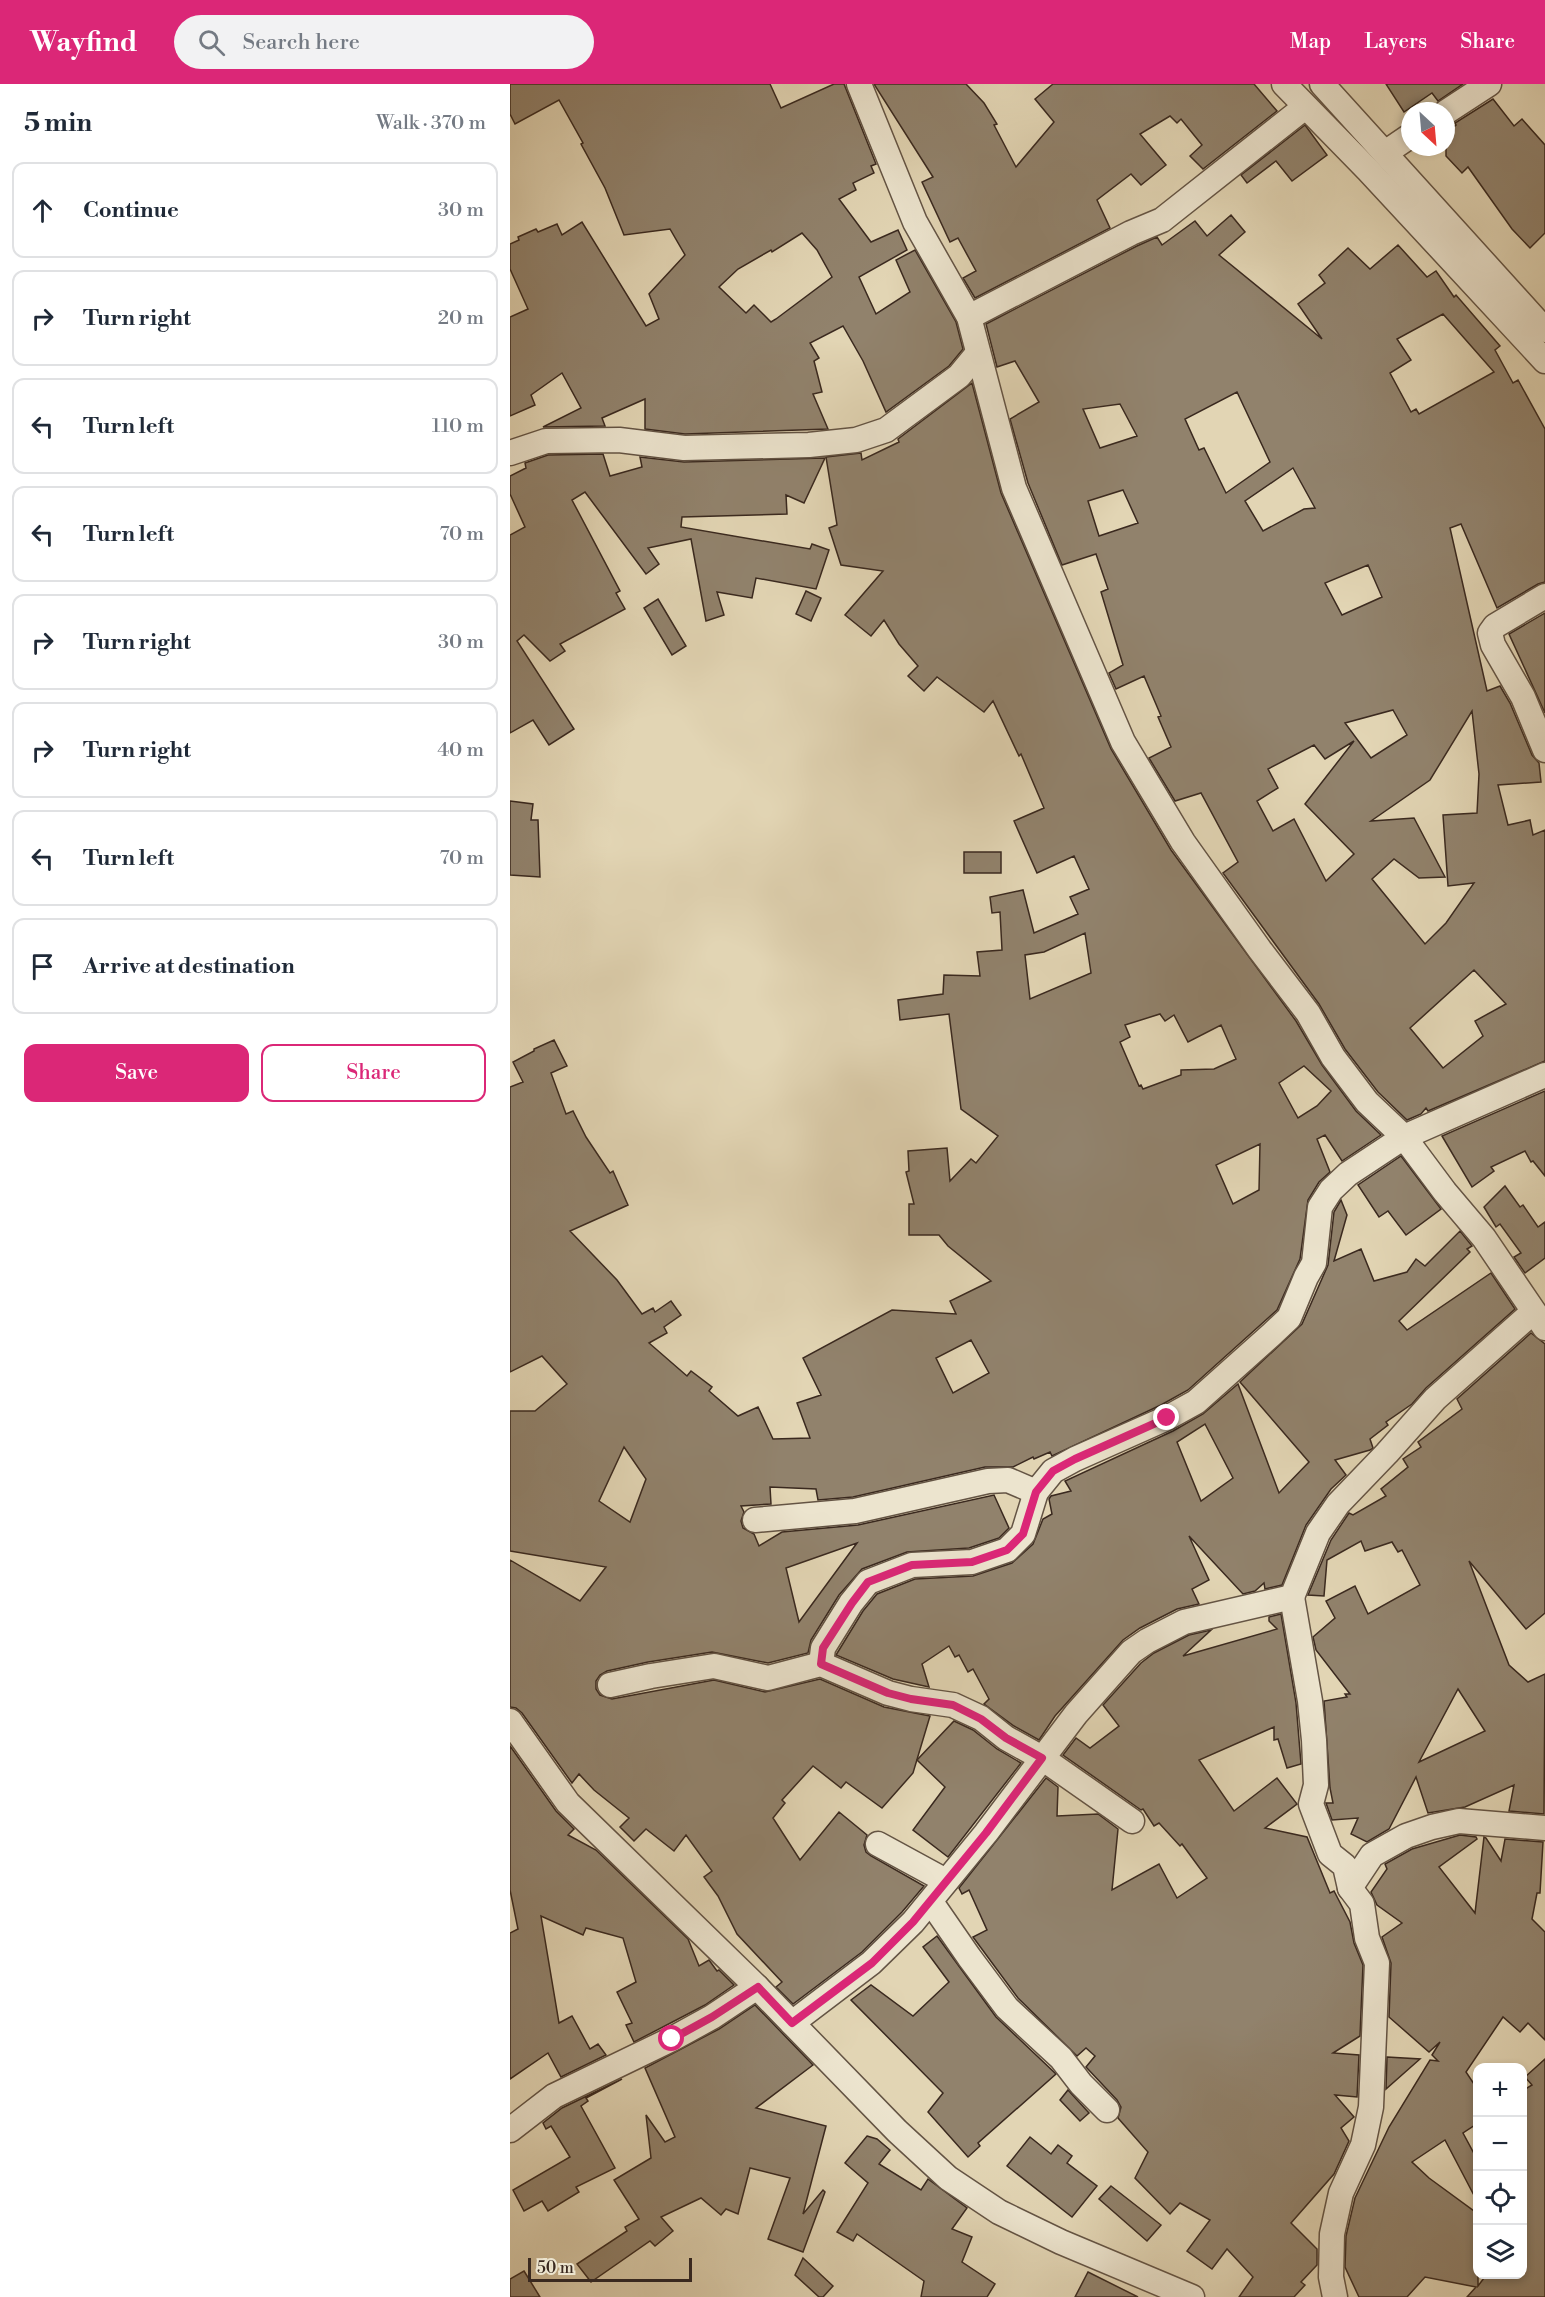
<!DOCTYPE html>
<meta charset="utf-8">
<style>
:root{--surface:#fff;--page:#f2f2f3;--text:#1f2937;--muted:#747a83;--line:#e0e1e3;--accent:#db2777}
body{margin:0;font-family:"Libre Bodoni",serif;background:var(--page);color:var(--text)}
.controls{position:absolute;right:18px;bottom:18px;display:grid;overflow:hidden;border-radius:12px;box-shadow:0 3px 9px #0003}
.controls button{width:54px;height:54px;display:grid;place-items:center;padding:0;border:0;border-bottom:2px solid var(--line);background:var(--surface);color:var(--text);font:30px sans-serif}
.compass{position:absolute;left:891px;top:18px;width:54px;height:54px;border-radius:50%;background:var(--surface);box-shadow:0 3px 9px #0003;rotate:154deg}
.scale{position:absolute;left:18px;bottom:15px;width:164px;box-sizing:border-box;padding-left:6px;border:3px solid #3a291f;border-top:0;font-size:16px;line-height:21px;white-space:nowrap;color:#3a291f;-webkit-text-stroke:4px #ece4ce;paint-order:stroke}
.stop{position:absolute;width:18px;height:18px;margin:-14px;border:4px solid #db2777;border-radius:50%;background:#fff}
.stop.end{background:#db2777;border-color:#fff;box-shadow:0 2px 6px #0008}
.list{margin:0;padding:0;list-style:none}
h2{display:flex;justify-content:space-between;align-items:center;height:78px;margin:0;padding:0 24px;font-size:26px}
h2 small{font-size:20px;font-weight:400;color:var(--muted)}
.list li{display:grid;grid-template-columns:39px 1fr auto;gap:18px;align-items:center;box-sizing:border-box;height:96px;margin:0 12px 12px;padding:0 12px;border:2px solid var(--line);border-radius:12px}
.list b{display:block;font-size:22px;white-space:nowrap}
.list em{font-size:20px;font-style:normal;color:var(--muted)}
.actions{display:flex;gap:12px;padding:18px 24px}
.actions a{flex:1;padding:14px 0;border:2px solid var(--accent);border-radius:12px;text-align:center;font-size:21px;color:var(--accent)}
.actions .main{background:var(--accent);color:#fff}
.icon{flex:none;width:33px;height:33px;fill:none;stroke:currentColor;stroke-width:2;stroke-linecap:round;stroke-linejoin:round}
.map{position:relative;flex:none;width:1035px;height:2213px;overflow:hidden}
header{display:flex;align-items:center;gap:36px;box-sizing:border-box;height:84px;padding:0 30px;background:var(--accent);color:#fff}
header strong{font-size:28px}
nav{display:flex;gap:33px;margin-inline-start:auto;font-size:21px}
.search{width:420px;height:54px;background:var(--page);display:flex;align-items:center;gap:15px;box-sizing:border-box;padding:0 21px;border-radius:33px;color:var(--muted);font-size:22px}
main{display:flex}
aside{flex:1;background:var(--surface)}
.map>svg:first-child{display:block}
.building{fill:#91826c;stroke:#3a291f;stroke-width:1.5;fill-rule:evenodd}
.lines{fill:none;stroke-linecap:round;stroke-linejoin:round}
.minor-casing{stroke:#645444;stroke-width:27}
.minor{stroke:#ece4ce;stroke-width:24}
.route{stroke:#db2777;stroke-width:8}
</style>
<header>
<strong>Wayfind</strong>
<div class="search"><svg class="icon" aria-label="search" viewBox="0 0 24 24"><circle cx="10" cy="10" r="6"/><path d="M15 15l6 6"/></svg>Search here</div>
<nav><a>Map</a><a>Layers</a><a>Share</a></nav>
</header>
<main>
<aside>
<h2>5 min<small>Walk · 370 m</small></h2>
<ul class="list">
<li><svg class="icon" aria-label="ahead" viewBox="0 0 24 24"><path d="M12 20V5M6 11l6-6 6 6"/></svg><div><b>Continue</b></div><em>30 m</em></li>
<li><svg class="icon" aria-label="right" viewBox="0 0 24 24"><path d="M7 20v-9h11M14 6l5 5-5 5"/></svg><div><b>Turn right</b></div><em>20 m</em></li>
<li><svg class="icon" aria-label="left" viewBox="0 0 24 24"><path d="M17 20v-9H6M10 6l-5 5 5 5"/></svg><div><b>Turn left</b></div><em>110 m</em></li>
<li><svg class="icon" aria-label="left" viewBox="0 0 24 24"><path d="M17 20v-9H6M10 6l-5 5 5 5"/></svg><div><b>Turn left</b></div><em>70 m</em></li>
<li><svg class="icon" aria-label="right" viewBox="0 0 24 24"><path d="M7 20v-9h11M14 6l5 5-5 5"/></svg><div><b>Turn right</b></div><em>30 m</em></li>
<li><svg class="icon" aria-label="right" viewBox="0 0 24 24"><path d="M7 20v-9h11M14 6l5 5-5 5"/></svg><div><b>Turn right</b></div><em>40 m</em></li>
<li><svg class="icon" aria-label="left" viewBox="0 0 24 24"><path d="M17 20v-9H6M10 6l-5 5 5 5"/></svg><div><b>Turn left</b></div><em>70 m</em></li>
<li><svg class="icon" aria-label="arrive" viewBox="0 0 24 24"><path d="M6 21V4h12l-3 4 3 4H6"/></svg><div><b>Arrive at destination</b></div></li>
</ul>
<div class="actions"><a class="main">Save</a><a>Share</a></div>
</aside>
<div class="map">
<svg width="1035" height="2213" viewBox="0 0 1035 2213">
<rect width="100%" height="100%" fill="#e2d5b4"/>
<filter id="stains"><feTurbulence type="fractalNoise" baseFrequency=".00333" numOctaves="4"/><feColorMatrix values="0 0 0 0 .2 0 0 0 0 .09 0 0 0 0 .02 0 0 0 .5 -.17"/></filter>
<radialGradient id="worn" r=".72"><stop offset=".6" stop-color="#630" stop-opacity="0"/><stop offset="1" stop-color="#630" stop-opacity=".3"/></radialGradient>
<g class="building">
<path d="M 0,0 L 260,0 L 271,24 L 324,0 L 334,0 L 366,80 L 361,82 L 364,89 L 343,99 L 346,106 L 329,115 L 361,158 L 388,146 L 397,166 L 349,193 L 366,230 L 400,208 L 386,176 L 405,166 L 446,238 L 453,265 L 439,282 L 376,328 L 353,277 L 333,242 L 300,259 L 309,274 L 304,277 L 312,308 L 303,310 L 318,345 L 175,350 L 135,345 L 135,315 L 92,334 L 95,342 L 33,343 L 71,324 L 52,289 L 21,311 L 25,321 L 0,332 L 0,233 L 18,225 L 0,185 L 0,160 L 9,156 L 8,153 L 26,145 L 28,148 L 47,140 L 52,151 L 72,138 L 136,242 L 149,235 L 139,210 L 175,171 L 160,145 L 114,151 L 95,104 L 71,60 L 73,59 L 49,16 L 5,40 L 0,30 ZM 292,149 L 307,166 L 322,193 L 266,235 L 261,238 L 244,221 L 236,229 L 209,203 L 228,185 L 261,166 L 262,168 Z"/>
<polygon points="364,0 456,0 474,19 487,40 484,41 506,83 544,38 525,15 543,0 744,0 767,27 693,85 680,72 692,61 671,35 667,39 660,32 630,50 656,81 631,101 621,90 587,116 600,144 465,214 453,194 466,187 448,154 440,158 412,98 423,93"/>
<polygon points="876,0 953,0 928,17 922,9 894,28"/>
<polygon points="983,15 1004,42 1012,35 1035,61 1035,149 1020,164 1002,145 958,83 952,89 936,72 936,50 946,41 945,39"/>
<polygon points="795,41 817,71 782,97 766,77 737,99 731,91"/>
<path d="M 721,131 L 735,148 L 709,171 L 812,255 L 788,220 L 815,199 L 809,191 L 838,164 L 860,185 L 888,161 L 917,193 L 926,187 L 944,213 L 946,211 L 990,262 L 985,266 L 1003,299 L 1008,296 L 1035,345 L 1035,498 L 1028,500 L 987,524 L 951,440 L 940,444 L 977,607 L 990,602 L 1000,619 L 1022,671 L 1029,679 L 1031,698 L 988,701 L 998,741 L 1020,736 L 1023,751 L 1035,746 L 1035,977 L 918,1027 L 916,1024 L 911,1030 L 897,1036 L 868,1008 L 835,965 L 809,920 L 713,789 L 728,778 L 691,709 L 665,717 L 639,674 L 661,663 L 648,633 L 651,632 L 634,592 L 606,605 L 599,589 L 613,581 L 591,508 L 598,505 L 586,470 L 552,481 L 518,399 L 500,335 L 529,318 L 505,277 L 487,283 L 476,240 L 627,162 L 647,153 L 652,161 L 685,137 L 697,152 ZM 933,230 L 984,288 L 909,330 L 906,325 L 901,328 L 880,289 L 901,276 L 887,255 ZM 727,308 L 760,378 L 716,409 L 694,364 L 689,366 L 675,335 ZM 610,320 L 627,352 L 590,364 L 573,325 ZM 783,384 L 805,424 L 794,425 L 753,447 L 735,417 ZM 613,406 L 628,439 L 589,452 L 578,417 ZM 858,481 L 872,513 L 832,531 L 815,499 ZM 883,626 L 897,651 L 861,674 L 835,639 ZM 962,627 L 969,690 L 967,729 L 933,731 L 938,802 L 964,799 L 936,839 L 915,860 L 862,795 L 884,775 L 909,794 L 935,793 L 904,734 L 861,737 L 920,696 ZM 844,657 L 795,720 L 844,770 L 816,797 L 784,735 L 763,747 L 747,717 L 768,704 L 758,685 L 804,661 L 815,675 ZM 964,886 L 996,920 L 965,937 L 973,952 L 933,984 L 900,944 Z"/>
<path d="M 462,299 L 491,409 L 601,665 L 661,766 L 786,937 L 812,981 L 846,1027 L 871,1051 L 832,1077 L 815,1051 L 807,1055 L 820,1088 L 809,1098 L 798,1116 L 790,1175 L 767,1226 L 678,1306 L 651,1321 L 542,1372 L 540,1368 L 524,1375 L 523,1373 L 503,1383 L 475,1383 L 343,1413 L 308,1416 L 306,1405 L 260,1403 L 261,1420 L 231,1422 L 234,1428 L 231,1437 L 233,1444 L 244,1450 L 249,1462 L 272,1448 L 348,1441 L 484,1411 L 499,1444 L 489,1454 L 459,1464 L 397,1468 L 352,1485 L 329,1511 L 301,1556 L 298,1569 L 258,1579 L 202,1568 L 138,1578 L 97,1587 L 90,1591 L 86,1597 L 86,1605 L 90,1611 L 102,1615 L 204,1596 L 255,1608 L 310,1595 L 374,1623 L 420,1632 L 403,1689 L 372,1724 L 336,1698 L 331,1704 L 303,1682 L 272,1716 L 275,1719 L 263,1734 L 290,1776 L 329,1728 L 357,1751 L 354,1761 L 356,1768 L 361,1772 L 414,1802 L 392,1828 L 352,1868 L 283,1920 L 266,1903 L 272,1898 L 227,1850 L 208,1812 L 194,1793 L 202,1787 L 176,1751 L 164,1767 L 136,1745 L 124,1757 L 110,1743 L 119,1734 L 84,1706 L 69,1690 L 62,1699 L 12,1629 L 6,1624 L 0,1623 L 0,1476 L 70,1517 L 96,1483 L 0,1467 L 0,1327 L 25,1327 L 57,1300 L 32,1272 L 0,1288 L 0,1003 L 13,998 L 3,978 L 24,967 L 24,965 L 44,956 L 57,982 L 41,989 L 56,1030 L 63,1027 L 76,1053 L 100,1089 L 103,1087 L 118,1121 L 60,1147 L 107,1196 L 132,1230 L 143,1224 L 145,1228 L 161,1217 L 171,1231 L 154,1243 L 157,1249 L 139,1259 L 177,1292 L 181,1287 L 202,1303 L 199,1307 L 228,1332 L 248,1323 L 263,1355 L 300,1354 L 287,1319 L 311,1311 L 293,1274 L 382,1226 L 446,1230 L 440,1217 L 481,1197 L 438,1162 L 429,1151 L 399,1151 L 399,1120 L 404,1120 L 396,1088 L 399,1087 L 398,1067 L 437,1064 L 440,1097 L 461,1075 L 466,1079 L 488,1052 L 451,1025 L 439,930 L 390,936 L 388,916 L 433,910 L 434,891 L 470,892 L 467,868 L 492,866 L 490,828 L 482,829 L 480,813 L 513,806 L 524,849 L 568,830 L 560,813 L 579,805 L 564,772 L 527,789 L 504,737 L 534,724 L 511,670 L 509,672 L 483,617 L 474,628 L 427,593 L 414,607 L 398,592 L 408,582 L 389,560 L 374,536 L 361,552 L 335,531 L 373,487 L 331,481 L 319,444 L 327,441 L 316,373 L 351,369 L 352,376 L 389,358 L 388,355 ZM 575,849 L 581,889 L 520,915 L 515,871 L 534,868 ZM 650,930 L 655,937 L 664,931 L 678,958 L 711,941 L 726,975 L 704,985 L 671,986 L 671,991 L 633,1005 L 631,1001 L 629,1002 L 610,958 L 620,953 L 615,941 ZM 794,982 L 821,1007 L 807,1022 L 788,1034 L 769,999 ZM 750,1060 L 749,1106 L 723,1120 L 706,1081 ZM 461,1256 L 479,1289 L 443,1309 L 426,1274 ZM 114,1363 L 136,1395 L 120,1438 L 89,1417 ZM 347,1459 L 289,1538 L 276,1484 Z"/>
<polygon points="93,370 100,392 132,383 130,373 174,378 315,374 294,419 276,411 277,430 172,433 171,443 300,465 302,460 319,466 306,505 246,494 242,514 207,508 214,531 196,537 181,455 138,464 149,480 136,490 75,408 62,416 110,507 106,509 115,525 50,560 55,567 40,577 14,551 7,557 64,645 39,661 23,636 0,649 0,451 15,443 0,410 0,392 16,384 15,379 38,371"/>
<polygon points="296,507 311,514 301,537 286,530"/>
<polygon points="148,515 176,562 162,571 134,524"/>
<polygon points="1035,529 1035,629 999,550"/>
<polygon points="0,717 23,720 21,736 28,736 30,793 0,791"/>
<rect x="454" y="768" width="37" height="21"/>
<polygon points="1035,1007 1035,1092 1023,1077 1021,1078 1015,1067 981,1083 984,1087 962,1103 932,1052"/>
<polygon points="891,1072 931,1125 896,1151 878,1127 869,1133 848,1101"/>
<polygon points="995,1102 1010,1123 1013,1121 1028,1143 1035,1138 1035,1174 1015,1189 1004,1173 1011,1169 990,1140 986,1143 974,1123"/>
<path d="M 831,1116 L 837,1131 L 824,1177 L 851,1165 L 864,1197 L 897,1188 L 906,1175 L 915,1182 L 950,1147 L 962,1162 L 957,1165 L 960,1168 L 889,1237 L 897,1246 L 981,1189 L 1005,1225 L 916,1304 L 902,1320 L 876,1338 L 878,1341 L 860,1355 L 863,1364 L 860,1366 L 825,1376 L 836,1391 L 821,1405 L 796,1441 L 772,1501 L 755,1505 L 754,1499 L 745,1507 L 733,1510 L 679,1452 L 699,1496 L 682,1505 L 689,1520 L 667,1525 L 630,1544 L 613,1556 L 545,1632 L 529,1656 L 504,1642 L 474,1620 L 479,1615 L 463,1585 L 458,1588 L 449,1571 L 445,1573 L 439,1562 L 412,1580 L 419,1603 L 383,1595 L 326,1571 L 353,1527 L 367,1510 L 405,1495 L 463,1492 L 502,1479 L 523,1460 L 533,1435 L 542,1430 L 539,1415 L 541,1412 L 561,1407 L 555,1397 L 663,1347 L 693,1330 L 728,1300 L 769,1409 L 799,1378 L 730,1298 L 792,1240 L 818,1181 L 824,1128 ZM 695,1340 L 723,1394 L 691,1417 L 667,1358 Z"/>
<path d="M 1021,1249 L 1035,1260 L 1035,1529 L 1016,1545 L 959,1477 L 999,1581 L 1018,1598 L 1035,1590 L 1034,1730 L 999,1727 L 1004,1701 L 955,1723 L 918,1729 L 906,1693 L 879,1745 L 857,1758 L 841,1750 L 848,1734 L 822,1736 L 816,1719 L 823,1719 L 820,1704 L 814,1617 L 837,1613 L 835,1610 L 840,1610 L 806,1566 L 803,1553 L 825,1534 L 816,1517 L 845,1502 L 858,1530 L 910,1501 L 892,1466 L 888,1468 L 882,1458 L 855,1467 L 851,1457 L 817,1476 L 814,1512 L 798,1511 L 821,1456 L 839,1429 L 843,1431 L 876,1412 L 871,1405 L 898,1383 L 893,1375 L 911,1363 L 908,1358 L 952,1325 L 947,1315 ZM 948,1605 L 975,1647 L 909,1678 Z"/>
<polygon points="771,1530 786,1619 791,1680 777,1684 768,1655 764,1656 764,1643 689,1676 724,1727 767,1694 787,1720 755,1744 797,1753 820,1809 824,1807 840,1838 844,1859 853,1881 850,1952 823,1969 849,1971 847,2013 825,2011 844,2033 831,2044 839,2057 824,2090 781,2139 807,2165 807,2181 791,2198 795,2201 784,2213 729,2213 743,2193 717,2165 702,2185 677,2167 700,2136 670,2119 660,2130 625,2094 638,2068 608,2034 611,2023 607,2016 576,1983 585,1972 576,1964 567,1972 508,1914 463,1853 477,1846 459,1806 452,1810 449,1804 536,1694 548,1703 547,1732 588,1730 608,1745 602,1806 649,1780 667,1814 697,1794 672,1760 670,1762 649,1739 644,1742 633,1725 631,1726 553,1671 566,1654 580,1664 609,1642 593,1621 631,1579 644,1569 679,1551 701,1546 673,1572 767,1545 759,1537 759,1533"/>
<polygon points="444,1637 463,1646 487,1665 511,1679 438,1773 403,1746 435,1703 407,1676"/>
<polygon points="0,1662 46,1727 64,1745 58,1751 86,1766 178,1855 189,1882 199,1876 207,1887 209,1886 224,1901 195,1921 124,1958 116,1941 122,1939 107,1908 126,1898 113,1854 76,1844 73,1851 31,1832 49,1939 62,1932 80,1965 88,1960 96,1971 51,1993 38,1969 0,1995 0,1849 8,1845 0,1806"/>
<polygon points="950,1751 966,1753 967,1755 929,1783 965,1829 974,1753 976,1754 991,1777 995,1755 1033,1758 1030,1809 1027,1809 1022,1835 1035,1848 1035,1956 1018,1939 1010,1948 993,1933 956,1988 968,2006 968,2039 953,2049 968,2077 968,2119 935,2056 902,2078 919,2094 968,2130 968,2202 977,2190 1012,2190 1012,2007 1022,2001 1015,1993 1035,1975 1035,2213 957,2213 966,2203 915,2193 897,2213 849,2213 835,2183 836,2152 845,2114 879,2043 920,1976 928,1977 922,1971 930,1958 919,1968 879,1933 881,1879 872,1853 892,1839 867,1821 861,1808 877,1785 875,1780 902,1765"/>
<polygon points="427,1852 486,1933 546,1990 468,2059 470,2062 458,2073 418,2028 433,2009 341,1916 361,1901 403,1932 439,1898 413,1863"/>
<polygon points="245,1921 303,1981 246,2024 316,2042 293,2130 313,2106 315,2108 293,2168 258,2155 280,2094 240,2084 228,2130 216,2125 211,2131 191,2114 151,2133 163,2147 145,2162 140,2157 81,2198 67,2180 117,2147 115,2143 129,2135 104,2096 141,2074 136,2031 155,2058 165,2053 135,1984 209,1945"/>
<polygon points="877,1973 910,1975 876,2005"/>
<polygon points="112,1995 76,2014 78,2017 71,2022 105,2084 66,2103 69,2108 38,2127 32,2117 14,2127 3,2106 60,2073 41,2042 36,2045 33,2039 52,2024"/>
<polygon points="558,2006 579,2029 570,2037 550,2016"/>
<polygon points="357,2052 367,2055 380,2066 369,2080 411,2106 418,2095 457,2124 442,2145 462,2153 452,2178 485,2200 477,2213 411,2213 414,2197 347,2150 343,2157 327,2148 358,2099 335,2079"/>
<polygon points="520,2053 541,2070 548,2061 562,2072 557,2079 587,2102 562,2133 497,2082"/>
<polygon points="601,2102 651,2141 637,2157 589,2115"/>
<polygon points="293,2174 323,2202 313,2213 309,2213 285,2191"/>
<polygon points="14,2187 30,2213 0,2213 0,2195"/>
<polygon points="578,2188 628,2213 565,2213"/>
</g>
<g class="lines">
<defs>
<g id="minor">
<polyline points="349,0 405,138 459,233 504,404 613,658 673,758 750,866 798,929 823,973 857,1018 894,1053 935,1108 974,1154 1035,1244"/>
<polyline points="774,0 858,86 1035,277"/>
<polyline points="812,0 1035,246"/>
<polyline points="936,28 979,0"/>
<polyline points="875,69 900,52"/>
<polyline points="459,233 621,149 652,136 795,23"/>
<polyline points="0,369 36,357 109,356 174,364 299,361 346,356 376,346 449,292 468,269"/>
<polyline points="1035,512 985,542 980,549 983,561 1013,613 1035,666"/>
<polyline points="245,1436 345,1427 478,1397 498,1396 526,1408"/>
<polyline points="782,1513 800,1617 804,1656 806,1701 801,1720 820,1770 835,1782 840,1804 852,1820 857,1854 867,1879 861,2023 853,2061 831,2109 822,2150 821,2193 825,2213"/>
<polyline points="311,1580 313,1564 341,1519 358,1498 402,1481 462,1478 497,1466 513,1450 526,1408 543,1387 565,1375 657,1334 686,1318 761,1251 779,1234 796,1193 804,1179 810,1123 821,1106 838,1090 894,1053 1035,991"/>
<polyline points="100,1601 141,1592 204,1582 258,1594 311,1580 378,1609 401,1615 443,1621 471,1634 496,1654 532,1674 622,1737"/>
<polyline points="0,1637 58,1719 247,1903 387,2047 438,2094 489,2128 551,2158 682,2213"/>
<polyline points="368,1760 436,1797"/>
<polyline points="840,1804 862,1771 896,1752 922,1743 949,1737 1035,1744"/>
<polyline points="421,1818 459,1873 497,1924 551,1974 571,2000 597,2026"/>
<polyline points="282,1939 361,1879 403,1838 476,1749 566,1630 621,1568 637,1557 674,1538 782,1513 808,1449 828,1420 877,1369 925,1315 1023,1228"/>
<polyline points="0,2046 44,2012 162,1955 202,1933 247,1903"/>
</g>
</defs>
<use href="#minor" class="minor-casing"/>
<use href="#minor" class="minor"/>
</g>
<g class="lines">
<polyline class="route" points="162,1955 202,1933 248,1903 282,1939 362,1879 403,1838 476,1749 532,1674 496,1654 471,1635 443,1621 401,1615 378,1609 311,1580 313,1564 342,1519 358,1498 402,1481 462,1478 497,1466 513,1450 526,1408 543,1387 565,1375 657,1334"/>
</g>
<rect width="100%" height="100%" filter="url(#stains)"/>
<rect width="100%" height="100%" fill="url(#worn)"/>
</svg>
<div class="controls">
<button>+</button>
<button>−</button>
<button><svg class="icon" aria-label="locate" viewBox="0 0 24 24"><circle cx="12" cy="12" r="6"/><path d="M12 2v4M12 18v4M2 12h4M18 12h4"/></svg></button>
<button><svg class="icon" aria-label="layers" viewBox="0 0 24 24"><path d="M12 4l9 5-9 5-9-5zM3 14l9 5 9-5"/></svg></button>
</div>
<svg class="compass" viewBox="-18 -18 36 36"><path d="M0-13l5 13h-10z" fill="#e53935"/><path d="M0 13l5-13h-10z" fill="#747a83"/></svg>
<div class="scale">50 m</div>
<div class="stop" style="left:162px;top:1955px"></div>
<div class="stop end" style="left:657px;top:1334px"></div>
</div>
</main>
